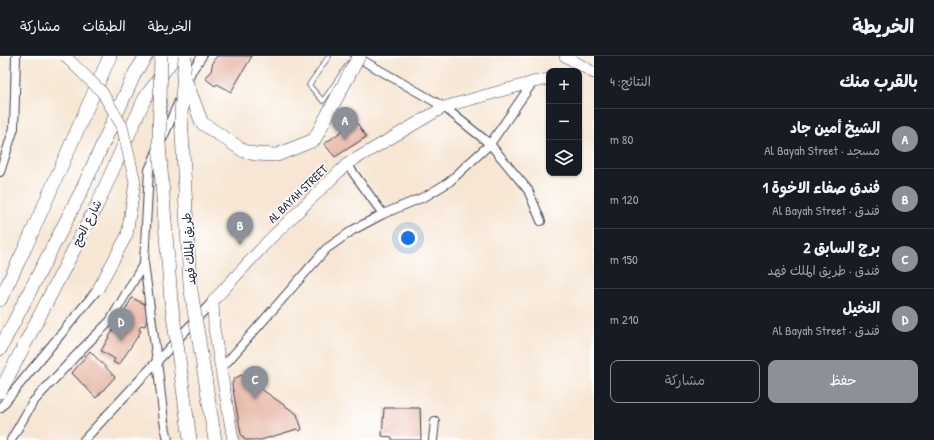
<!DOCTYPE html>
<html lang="ar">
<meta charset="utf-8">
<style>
:root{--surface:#171b24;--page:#242831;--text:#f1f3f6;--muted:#9ea1a6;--line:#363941;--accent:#8c9099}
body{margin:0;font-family:"Patrick Hand","Playpen Sans Arabic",sans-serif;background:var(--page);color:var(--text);direction:rtl}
.controls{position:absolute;right:12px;top:12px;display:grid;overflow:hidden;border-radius:8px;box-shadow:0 1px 3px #0004}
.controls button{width:36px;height:36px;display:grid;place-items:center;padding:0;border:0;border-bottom:1px solid var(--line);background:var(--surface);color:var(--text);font:20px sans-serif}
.you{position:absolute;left:408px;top:182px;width:14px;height:14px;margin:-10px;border:3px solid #fff;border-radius:50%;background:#1a73e8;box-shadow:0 0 0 6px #1a73e833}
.badge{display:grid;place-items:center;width:26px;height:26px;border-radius:50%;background:var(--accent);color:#fff;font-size:13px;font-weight:700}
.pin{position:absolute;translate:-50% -33px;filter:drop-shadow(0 1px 2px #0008)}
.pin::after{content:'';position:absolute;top:21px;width:14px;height:12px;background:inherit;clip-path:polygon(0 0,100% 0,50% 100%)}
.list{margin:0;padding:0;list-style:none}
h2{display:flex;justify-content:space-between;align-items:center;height:52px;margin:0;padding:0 16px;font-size:17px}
h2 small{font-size:13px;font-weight:400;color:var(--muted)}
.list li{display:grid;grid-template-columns:26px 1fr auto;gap:12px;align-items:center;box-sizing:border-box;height:60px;padding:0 16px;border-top:1px solid var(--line)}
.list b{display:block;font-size:15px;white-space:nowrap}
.list p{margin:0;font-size:13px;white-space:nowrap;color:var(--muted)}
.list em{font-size:13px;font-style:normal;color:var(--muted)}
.actions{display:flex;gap:8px;padding:12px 16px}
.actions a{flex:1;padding:9px 0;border:1px solid var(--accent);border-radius:8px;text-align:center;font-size:14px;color:var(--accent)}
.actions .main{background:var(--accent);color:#fff}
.icon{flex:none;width:22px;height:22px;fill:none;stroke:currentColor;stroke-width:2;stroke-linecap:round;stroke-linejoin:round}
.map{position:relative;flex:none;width:594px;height:384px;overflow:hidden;direction:ltr}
header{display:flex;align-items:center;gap:24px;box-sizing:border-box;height:56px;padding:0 20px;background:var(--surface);border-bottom:1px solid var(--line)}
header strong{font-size:19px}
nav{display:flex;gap:22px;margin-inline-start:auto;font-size:14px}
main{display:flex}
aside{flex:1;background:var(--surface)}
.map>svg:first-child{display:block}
.building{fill:#e5b3a0}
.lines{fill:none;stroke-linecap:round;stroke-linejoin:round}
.lane-casing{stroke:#423f52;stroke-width:5.5}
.street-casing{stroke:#423f52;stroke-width:10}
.secondary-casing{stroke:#423f52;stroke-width:12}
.primary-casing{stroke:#423f52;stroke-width:14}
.lane{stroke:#fff;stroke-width:4}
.street{stroke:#fff;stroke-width:8}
.secondary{stroke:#fff;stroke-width:11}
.primary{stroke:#fff;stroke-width:13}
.secondary-bridge-casing{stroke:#423f52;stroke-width:12;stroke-linecap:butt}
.primary-bridge-casing{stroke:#423f52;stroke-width:14;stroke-linecap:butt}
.secondary-bridge{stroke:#fff;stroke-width:11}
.primary-bridge{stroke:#fff;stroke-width:13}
.labels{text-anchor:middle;stroke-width:3;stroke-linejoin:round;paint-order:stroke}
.street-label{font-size:12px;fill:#22223b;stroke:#fff}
</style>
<header>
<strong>الخريطة</strong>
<nav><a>الخريطة</a><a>الطبقات</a><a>مشاركة</a></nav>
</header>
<main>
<aside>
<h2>بالقرب منك<small>النتائج: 4</small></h2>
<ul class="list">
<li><span class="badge">A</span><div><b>الشيخ أمين جاد</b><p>مسجد · Al Bayah Street</p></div><em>80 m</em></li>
<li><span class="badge">B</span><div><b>فندق صفاء الاخوة 1</b><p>فندق · Al Bayah Street</p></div><em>120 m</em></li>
<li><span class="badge">C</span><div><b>برج السابق 2</b><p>فندق · طريق الملك فهد</p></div><em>150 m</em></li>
<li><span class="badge">D</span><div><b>النخيل</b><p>فندق · Al Bayah Street</p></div><em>210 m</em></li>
</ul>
<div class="actions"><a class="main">حفظ</a><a>مشاركة</a></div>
</aside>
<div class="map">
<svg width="594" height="384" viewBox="0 0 594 384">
<rect width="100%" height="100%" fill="#fff"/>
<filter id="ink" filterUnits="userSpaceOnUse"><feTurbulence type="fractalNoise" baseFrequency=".025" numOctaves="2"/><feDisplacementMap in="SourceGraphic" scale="8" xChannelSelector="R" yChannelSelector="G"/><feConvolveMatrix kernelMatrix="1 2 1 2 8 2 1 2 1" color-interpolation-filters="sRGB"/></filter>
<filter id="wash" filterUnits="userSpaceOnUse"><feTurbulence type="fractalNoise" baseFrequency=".012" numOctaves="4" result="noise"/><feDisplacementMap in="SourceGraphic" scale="16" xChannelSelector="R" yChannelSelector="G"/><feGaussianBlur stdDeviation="0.9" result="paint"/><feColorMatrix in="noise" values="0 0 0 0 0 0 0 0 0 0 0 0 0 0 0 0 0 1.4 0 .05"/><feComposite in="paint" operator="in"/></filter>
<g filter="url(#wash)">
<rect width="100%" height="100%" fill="#f7e6d3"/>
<g id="blocks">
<g class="building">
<polygon points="217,0 252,0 231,36 217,28 215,30 206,23 205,21 211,15 213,5"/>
<polygon points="356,65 366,81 335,101 324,88"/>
<polygon points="132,242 147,249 145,251 148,257 146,259 148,260 145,270 141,269 139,274 141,275 119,309 113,306 115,303 101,295 116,269 119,268 123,263 123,258"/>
<polygon points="90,295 115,321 96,342 72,317"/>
<polygon points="241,319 297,358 302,373 300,375 297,373 261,384 245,384 241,378 232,328 234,323"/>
<polygon points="384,352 420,352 421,384 392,384 392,381 382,380"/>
</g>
</g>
</g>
<g filter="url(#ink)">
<use href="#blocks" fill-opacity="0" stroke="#423f52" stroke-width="1"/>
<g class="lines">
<defs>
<polyline id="lane" points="329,0 309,29 323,45 349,7"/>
<g id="street">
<polyline points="355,0 444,51 490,88 528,134 541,165"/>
<polyline points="187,27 191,16 202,0"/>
<polyline points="162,84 179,45"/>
<polyline points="347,108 383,158"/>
<polyline points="0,116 14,72 16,0"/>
<polyline points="144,207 157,305 164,365 168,384"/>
<polyline points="221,313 326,193 353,174 383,158 426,140 449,126 490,88 533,26"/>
<polyline points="0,352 98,233"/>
<polyline points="11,384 33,346 82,293 110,265 144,207 149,114 157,95"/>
<polyline points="84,384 213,245"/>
<polyline points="433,384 435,365"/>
</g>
<g id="secondary">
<polyline points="565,0 594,17"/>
<polyline points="233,384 214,272 213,245 269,184 347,108 444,51 533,26 549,23"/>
</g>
<g id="primary">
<polyline points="0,244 26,190 110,0"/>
<polyline points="0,293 81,136 135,17 146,0"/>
<polyline points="0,336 97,149 145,42 175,0"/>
</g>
</defs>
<use href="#lane" class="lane-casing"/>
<use href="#street" class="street-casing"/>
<use href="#secondary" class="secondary-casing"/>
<use href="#primary" class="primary-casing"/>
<use href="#lane" class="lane"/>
<use href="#street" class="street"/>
<use href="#secondary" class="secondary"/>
<use href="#primary" class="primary"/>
<defs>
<polyline id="secondary-bridge" points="65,0 102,36 122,70 135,126 127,179 98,233"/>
<g id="primary-bridge">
<polyline points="161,0 159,88 171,244 190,384"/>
<polyline points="185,0 181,58 190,229 215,384"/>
<polyline points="185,23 202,67 244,95 255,98 277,99 314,84 359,0"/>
</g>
</defs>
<use href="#secondary-bridge" class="secondary-bridge-casing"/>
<use href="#primary-bridge" class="primary-bridge-casing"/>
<use href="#secondary-bridge" class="secondary-bridge"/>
<use href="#primary-bridge" class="primary-bridge"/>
</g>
</g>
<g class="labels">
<g class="street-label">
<text transform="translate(298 138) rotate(-44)" y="4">AL BAYAH STREET</text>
<text transform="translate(87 167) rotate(-63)" y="4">شارع الحج</text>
<text transform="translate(189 193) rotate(-94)" y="4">طريق الملك فهد</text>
</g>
</g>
</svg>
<div class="controls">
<button>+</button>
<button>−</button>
<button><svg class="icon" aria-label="layers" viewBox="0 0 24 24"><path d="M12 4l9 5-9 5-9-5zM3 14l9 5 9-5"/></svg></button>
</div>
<div class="you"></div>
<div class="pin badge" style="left:345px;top:84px">A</div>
<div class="pin badge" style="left:240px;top:189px">B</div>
<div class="pin badge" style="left:255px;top:343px">C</div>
<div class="pin badge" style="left:121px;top:285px">D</div>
</div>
</main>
